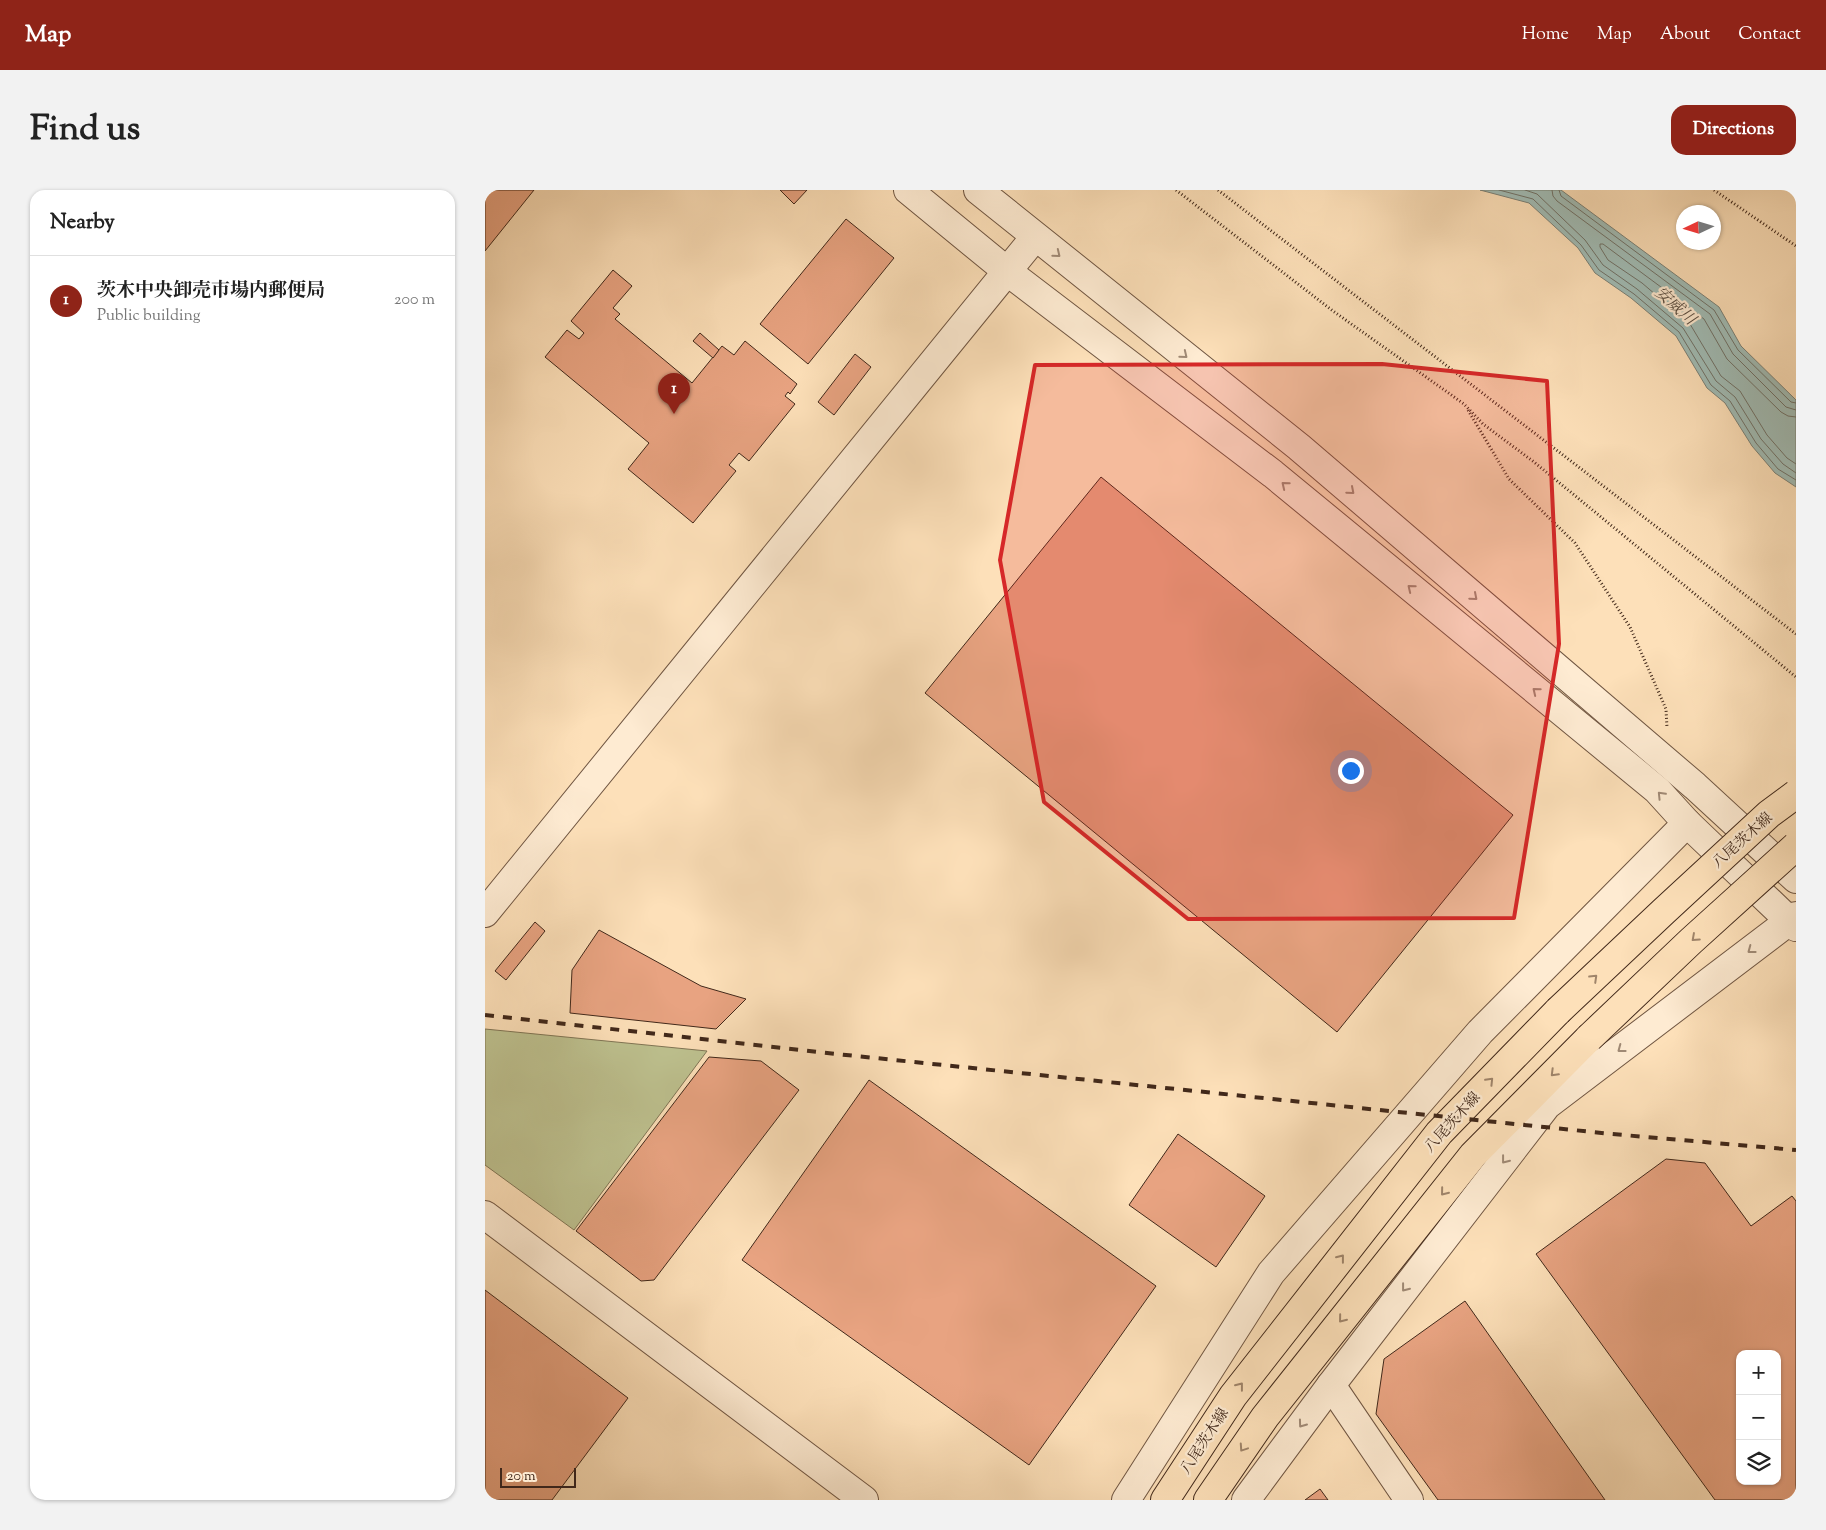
<!DOCTYPE html>
<meta charset="utf-8">
<style>
:root{--surface:#fff;--page:#f2f2f2;--text:#222;--muted:#767676;--line:#e0e0e0;--accent:#8f2418}
body{margin:0;font-family:"Sorts Mill Goudy","Noto Serif JP",serif;background:var(--page);color:var(--text)}
.controls{position:absolute;right:15px;bottom:15px;display:grid;overflow:hidden;border-radius:10px;box-shadow:0 1px 4px #0004}
.controls button{width:45px;height:45px;display:grid;place-items:center;padding:0;border:0;border-bottom:1px solid var(--line);background:var(--surface);color:var(--text);font:25px sans-serif}
.compass{position:absolute;left:1191px;top:15px;width:45px;height:45px;border-radius:50%;background:var(--surface);box-shadow:0 1px 4px #0004;rotate:266deg}
.scale{position:absolute;left:15px;bottom:12px;width:76px;box-sizing:border-box;padding-left:5px;border:2px solid #41281a;border-top:0;font-size:14px;line-height:18px;white-space:nowrap;color:#41281a;-webkit-text-stroke:4px #feebd2;paint-order:stroke}
.you{position:absolute;left:865px;top:580px;width:18px;height:18px;margin:-12px;border:4px solid #fff;border-radius:50%;background:#1a73e8;box-shadow:0 0 0 8px #1a73e833}
.badge{display:grid;place-items:center;width:32px;height:32px;border-radius:50%;background:var(--accent);color:#fff;font-size:16px;font-weight:700}
.pin{position:absolute;translate:-50% -41px;filter:drop-shadow(0 1px 2px #0008)}
.pin::after{content:'';position:absolute;top:26px;width:18px;height:15px;background:inherit;clip-path:polygon(0 0,100% 0,50% 100%)}
.list{margin:0;padding:0;list-style:none}
h2{display:flex;justify-content:space-between;align-items:center;height:65px;margin:0;padding:0 20px;font-size:21px}
h2 small{font-size:16px;font-weight:400;color:var(--muted)}
.list li{display:grid;grid-template-columns:32px 1fr auto;gap:15px;align-items:center;box-sizing:border-box;height:90px;padding:0 20px;border-top:1px solid var(--line)}
.list b{display:block;font-size:19px;white-space:nowrap}
.list p{margin:0;font-size:16px;white-space:nowrap;color:var(--muted)}
.list em{font-size:16px;font-style:normal;color:var(--muted)}
.icon{flex:none;width:28px;height:28px;fill:none;stroke:currentColor;stroke-width:2;stroke-linecap:round;stroke-linejoin:round}
.map{position:relative;flex:none;width:1311px;height:1310px;overflow:hidden;border-radius:15px}
header{display:flex;align-items:center;gap:30px;box-sizing:border-box;height:70px;padding:0 25px;background:var(--accent);color:#fff}
header strong{font-size:24px}
nav{display:flex;gap:28px;margin-inline-start:auto;font-size:18px}
.intro{display:flex;align-items:center;justify-content:space-between;box-sizing:border-box;height:120px;padding:0 30px}
h1{margin:0;font-size:35px}
.button{padding:12px 22px;border-radius:15px;background:var(--accent);color:#fff;font-size:18px;font-weight:700}
main{display:flex;gap:30px;padding:0 30px}
aside{flex:1;background:var(--surface);border-radius:15px;box-shadow:0 1px 4px #0004}
.map>svg:first-child{display:block}
.green{fill:#bec290;stroke:#807555}
.water{fill:#a1bcb5;stroke:#7b8177}
.lines{fill:none;stroke-linecap:round;stroke-linejoin:round}
.shore{stroke:#717268;stroke-width:1}
.building{fill:#e8a381;stroke:#41281a;fill-rule:evenodd}
.minor-casing{stroke:#705642;stroke-width:30}
.tertiary-casing{stroke:#705642;stroke-width:30}
.primary-casing{stroke:#41281a;stroke-width:30}
.path{stroke:#41281a;stroke-width:3;stroke-dasharray:1 2.5;stroke-linecap:butt}
.minor{stroke:#feebd2;stroke-width:28}
.tertiary{stroke:#feebd2;stroke-width:28}
.primary{stroke:#fde0b9;stroke-width:28}
.rail{stroke:#41281a;stroke-width:4;stroke-dasharray:9 9;stroke-linecap:butt}
.primary-bridge-casing{stroke:#41281a;stroke-width:30;stroke-linecap:butt}
.primary-bridge{stroke:#fde0b9;stroke-width:28}
.oneway{stroke:#a08a76}
.oneway2{stroke:#9f846a}
.marked{fill:#d62828;fill-opacity:0.2;stroke:#d62828;stroke-width:4;stroke-linejoin:round}
.labels{text-anchor:middle;stroke-width:4.5;stroke-linejoin:round;paint-order:stroke}
.street-label{font-size:15px;fill:#41281a;stroke:#feebd2}
.water-label{font-size:16px;font-style:italic;fill:#594d41;stroke:#feebd2}
</style>
<header>
<strong>Map</strong>
<nav><a>Home</a><a>Map</a><a>About</a><a>Contact</a></nav>
</header>
<div class="intro"><h1>Find us</h1><a class="button">Directions</a></div>
<main>
<aside>
<h2>Nearby<small></small></h2>
<ul class="list">
<li><span class="badge">1</span><div><b>茨木中央卸売市場内郵便局</b><p>Public building</p></div><em>200 m</em></li>
</ul>
</aside>
<div class="map">
<svg width="1311" height="1310" viewBox="0 0 1311 1310">
<rect width="100%" height="100%" fill="#fde0b9"/>
<filter id="stains"><feTurbulence type="fractalNoise" baseFrequency=".004" numOctaves="4"/><feColorMatrix values="0 0 0 0 .2 0 0 0 0 .09 0 0 0 0 .02 0 0 0 .5 -.17"/></filter>
<radialGradient id="worn" r=".72"><stop offset=".6" stop-color="#630" stop-opacity="0"/><stop offset="1" stop-color="#630" stop-opacity=".3"/></radialGradient>
<polygon class="green" points="0,839 222,861 89,1040 0,975"/>
<polygon class="water" points="995,0 1076,0 1234,117 1256,156 1311,210 1311,297 1290,283 1267,256 1240,213 1222,198 1191,146 1146,108 1110,83 1093,58 1044,13"/>
<g class="lines">
<g class="shore">
<polyline points="1014,0 1048,9 1096,55 1114,80 1149,104 1194,142 1226,195 1245,211 1271,253 1293,279 1311,290"/>
<polyline points="1040,0 1052,4 1100,50 1118,75 1152,99 1198,138 1231,191 1250,207 1276,249 1298,274 1311,283"/>
<polyline points="1067,0 1068,6 1072,11 1225,124 1248,164 1301,217 1311,220"/>
<polyline points="1074,0 1076,6 1229,120 1253,160 1306,212 1311,213"/>
<polyline points="1311,227 1303,226 1296,222 1242,169 1219,129 1118,54 1115,54 1115,57 1123,70 1157,93 1205,134 1236,186 1255,201 1282,245 1302,268 1311,274"/>
</g>
</g>
<g class="building">
<polygon points="0,0 49,0 0,61"/>
<polygon points="295,0 322,0 309,14"/>
<polygon points="361,29 409,68 323,174 275,134"/>
<polygon points="128,80 147,96 128,118 135,124 130,129 207,193 237,156 249,165 260,151 312,194 305,204 303,202 300,206 310,214 264,271 254,263 244,275 251,281 208,333 143,279 164,253 60,167 82,140 94,149 99,143 86,131"/>
<polygon points="215,143 234,160 228,168 208,151"/>
<polygon points="370,164 386,177 349,225 333,212"/>
<polygon points="616,287 1028,625 852,842 440,503"/>
<polygon points="50,732 60,741 21,790 10,781"/>
<polygon points="114,740 216,796 261,809 231,839 85,823 87,780"/>
<polygon points="224,867 276,871 314,900 169,1090 156,1091 91,1041"/>
<polygon points="384,890 671,1096 544,1275 257,1070"/>
<polygon points="693,944 780,1006 731,1077 644,1015"/>
<path d="M 1181,969 L 1220,973 L 1266,1036 L 1307,1006 L 1311,1011 L 1311,1310 L 1230,1310 L 1051,1064 ZM 1255,1164 L 1292,1164 L 1292,1291 L 1255,1291 Z"/>
<polygon points="0,1100 143,1208 67,1310 0,1310"/>
<polygon points="980,1111 1120,1310 953,1310 891,1224 899,1169"/>
<polygon points="835,1299 843,1310 820,1310"/>
</g>
<g class="lines">
<defs>
<g id="minor">
<polyline points="423,0 523,82 788,284 1172,600 1202,633 1311,737"/>
<polyline points="493,0 814,257 1210,596 1311,689"/>
<polyline points="846,1195 924,1310"/>
<polyline points="641,1310 786,1083 995,842 1202,633"/>
<polyline points="761,1310 846,1195 1062,915 1311,726"/>
</g>
<g id="tertiary">
<polyline points="0,723 550,47"/>
<polyline points="0,1025 379,1310"/>
</g>
<g id="primary">
<polyline points="680,1310 748,1206 954,943 1073,821"/>
<polyline points="723,1310 780,1227 988,965 1104,848"/>
</g>
</defs>
<use href="#minor" class="minor-casing"/>
<use href="#tertiary" class="tertiary-casing"/>
<use href="#primary" class="primary-casing"/>
<g class="path">
<polyline points="691,0 848,121 979,214 998,234 1049,272 1311,487"/>
<polyline points="733,0 1311,444"/>
<polyline points="1229,0 1311,56"/>
<polyline points="983,220 1024,289 1090,353 1145,437 1181,519 1182,538"/>
</g>
<use href="#minor" class="minor"/>
<use href="#tertiary" class="tertiary"/>
<use href="#primary" class="primary"/>
<polyline class="rail" points="0,825 361,865 1127,944 1311,960"/>
<defs>
<g id="primary-bridge">
<polyline points="1073,821 1178,722 1284,624 1311,604"/>
<polyline points="1104,848 1206,751 1311,656"/>
</g>
</defs>
<use href="#primary-bridge" class="primary-bridge-casing"/>
<use href="#primary-bridge" class="primary-bridge"/>
</g>
<defs><path id="oneway-chevron" d="M-2-3.5L2.5 0L-2 3.5" fill="none" stroke-width="1.6" stroke-linecap="round" stroke-linejoin="round" transform="scale(1.25)"/></defs>
<g class="oneway">
<use href="#oneway-chevron" transform="translate(572 64) rotate(39)"/>
<use href="#oneway-chevron" transform="translate(699 165) rotate(39)"/>
<use href="#oneway-chevron" transform="translate(800 295) rotate(-141)"/>
<use href="#oneway-chevron" transform="translate(866 301) rotate(41)"/>
<use href="#oneway-chevron" transform="translate(926 398) rotate(-141)"/>
<use href="#oneway-chevron" transform="translate(989 407) rotate(41)"/>
<use href="#oneway-chevron" transform="translate(1051 501) rotate(-141)"/>
<use href="#oneway-chevron" transform="translate(1176 605) rotate(-134)"/>
<use href="#oneway-chevron" transform="translate(1266 760) rotate(143)"/>
<use href="#oneway-chevron" transform="translate(1136 859) rotate(143)"/>
<use href="#oneway-chevron" transform="translate(1020 970) rotate(128)"/>
<use href="#oneway-chevron" transform="translate(920 1098) rotate(128)"/>
<use href="#oneway-chevron" transform="translate(817 1234) rotate(126)"/>
</g>
<g class="oneway2">
<use href="#oneway-chevron" transform="translate(1210 748) rotate(138)"/>
<use href="#oneway-chevron" transform="translate(1109 788) rotate(-44)"/>
<use href="#oneway-chevron" transform="translate(1069 883) rotate(135)"/>
<use href="#oneway-chevron" transform="translate(1005 891) rotate(-46)"/>
<use href="#oneway-chevron" transform="translate(959 1002) rotate(129)"/>
<use href="#oneway-chevron" transform="translate(856 1068) rotate(-52)"/>
<use href="#oneway-chevron" transform="translate(857 1129) rotate(129)"/>
<use href="#oneway-chevron" transform="translate(755 1196) rotate(-52)"/>
<use href="#oneway-chevron" transform="translate(758 1258) rotate(124)"/>
</g>
<path class="marked" d="M 897,174 L 1062,191 L 1074,454 L 1029,728 L 703,729 L 559,612 L 515,370 L 550,175 Z"/>
<g class="labels">
<g class="street-label">
<text transform="translate(1257 650) rotate(-42)" y="5">八尾茨木線</text>
<text transform="translate(967 932) rotate(-48)" y="5">八尾茨木線</text>
<text transform="translate(719 1251) rotate(-57)" y="5">八尾茨木線</text>
</g>
<g class="water-label">
<text transform="translate(1191 115) rotate(42)" y="6">安威川</text>
</g>
</g>
<rect width="100%" height="100%" filter="url(#stains)"/>
<rect width="100%" height="100%" fill="url(#worn)"/>
</svg>
<div class="controls">
<button>+</button>
<button>−</button>
<button><svg class="icon" aria-label="layers" viewBox="0 0 24 24"><path d="M12 4l9 5-9 5-9-5zM3 14l9 5 9-5"/></svg></button>
</div>
<svg class="compass" viewBox="-18 -18 36 36"><path d="M0-13l5 13h-10z" fill="#e53935"/><path d="M0 13l5-13h-10z" fill="#767676"/></svg>
<div class="scale">20 m</div>
<div class="you"></div>
<div class="pin badge" style="left:189px;top:224px">1</div>
</div>
</main>
